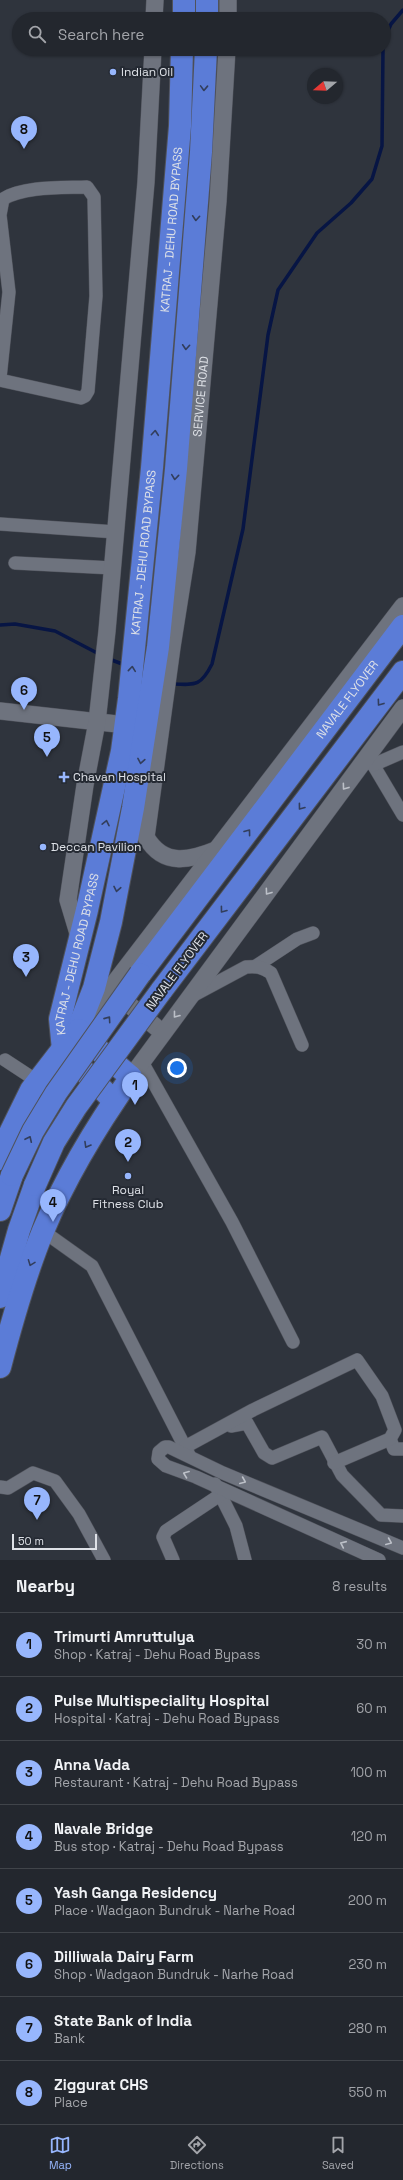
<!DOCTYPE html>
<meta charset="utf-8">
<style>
:root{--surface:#23272e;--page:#2f333a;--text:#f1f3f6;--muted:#a3a5aa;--line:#40444a;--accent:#97b6fd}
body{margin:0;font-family:"Space Grotesk",sans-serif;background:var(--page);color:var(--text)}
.compass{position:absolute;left:307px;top:68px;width:36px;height:36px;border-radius:50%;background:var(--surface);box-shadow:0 1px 3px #0004;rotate:251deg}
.scale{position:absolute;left:12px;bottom:10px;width:85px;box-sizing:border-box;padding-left:4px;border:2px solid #dee1e7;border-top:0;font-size:11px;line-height:14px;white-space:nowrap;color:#dee1e7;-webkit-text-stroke:3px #252a33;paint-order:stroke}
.you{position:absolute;left:177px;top:1068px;width:14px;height:14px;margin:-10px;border:3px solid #fff;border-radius:50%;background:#1a73e8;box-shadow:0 0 0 6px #1a73e833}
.badge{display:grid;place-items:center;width:26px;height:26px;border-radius:50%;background:var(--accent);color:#111;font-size:13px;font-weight:700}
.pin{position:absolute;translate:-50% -33px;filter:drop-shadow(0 1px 2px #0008)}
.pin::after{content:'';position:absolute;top:21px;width:14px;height:12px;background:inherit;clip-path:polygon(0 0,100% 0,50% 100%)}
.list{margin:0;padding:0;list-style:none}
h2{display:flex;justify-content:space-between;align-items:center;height:52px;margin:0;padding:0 16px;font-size:17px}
h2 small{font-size:13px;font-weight:400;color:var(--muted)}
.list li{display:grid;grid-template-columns:26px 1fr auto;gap:12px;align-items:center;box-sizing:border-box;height:64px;padding:0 16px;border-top:1px solid var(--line)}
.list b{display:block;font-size:15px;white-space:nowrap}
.list p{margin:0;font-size:13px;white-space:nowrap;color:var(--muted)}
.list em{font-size:13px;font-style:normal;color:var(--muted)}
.icon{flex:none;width:22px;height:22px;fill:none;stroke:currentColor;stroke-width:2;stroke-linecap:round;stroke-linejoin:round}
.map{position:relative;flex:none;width:403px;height:1560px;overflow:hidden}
.search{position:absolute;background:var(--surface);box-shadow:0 1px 3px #0004;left:12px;right:12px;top:12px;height:44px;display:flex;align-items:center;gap:10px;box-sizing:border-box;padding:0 14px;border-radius:22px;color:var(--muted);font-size:15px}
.sheet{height:564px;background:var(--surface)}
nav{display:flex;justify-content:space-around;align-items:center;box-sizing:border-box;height:56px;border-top:1px solid var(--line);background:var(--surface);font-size:11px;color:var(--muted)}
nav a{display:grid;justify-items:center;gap:2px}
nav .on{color:var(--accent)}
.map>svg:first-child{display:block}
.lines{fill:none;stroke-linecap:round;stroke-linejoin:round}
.stream{stroke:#071544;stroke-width:3.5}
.minor-casing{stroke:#4f525b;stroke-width:14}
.tertiary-casing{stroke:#4f525b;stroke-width:18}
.trunk-casing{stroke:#4f525b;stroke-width:24}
.minor{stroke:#6e737e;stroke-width:13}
.tertiary{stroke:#6e737e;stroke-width:17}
.trunk{stroke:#5b7cd7;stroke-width:22}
.trunk-bridge-casing{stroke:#4f525b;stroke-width:24;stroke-linecap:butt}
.trunk-bridge{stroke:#5b7cd7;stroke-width:22}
.oneway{stroke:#323e5c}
.oneway2{stroke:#bcc0c8}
.poi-dot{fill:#97b6fd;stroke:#252a33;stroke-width:1.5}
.labels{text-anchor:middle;stroke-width:4;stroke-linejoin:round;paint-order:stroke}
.poi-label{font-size:12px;fill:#dee1e7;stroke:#252a33;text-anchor:start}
.street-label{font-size:12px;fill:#dee1e7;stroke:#252a33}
</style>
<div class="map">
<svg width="403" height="1560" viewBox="0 0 403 1560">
<rect width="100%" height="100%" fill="#2f343d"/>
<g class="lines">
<g class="stream">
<polyline points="384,40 391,24 403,10"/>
<polyline points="0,625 15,624 55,631 99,654"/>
<polyline points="109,659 125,665"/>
<path d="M 172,684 C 196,685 201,686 212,664 L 243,529 L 268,335 L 278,290 L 317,233 L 351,203 L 372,179 L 382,146 L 383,49"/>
</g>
<defs>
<g id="minor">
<path d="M 0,378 L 9,292 L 0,215 L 3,199 C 24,186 62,188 87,187 L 94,197 L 96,296 L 88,391 L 85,396 L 81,398 L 0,380"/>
<polyline points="0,524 116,532"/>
<polyline points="15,563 113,568"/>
<polyline points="368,756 403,815"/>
<polyline points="373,765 403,752"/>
<polyline points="256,966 297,939 313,933"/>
<path d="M 192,996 L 246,967 C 257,966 262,967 271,973 L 302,1045"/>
<polyline points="5,1060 37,1081"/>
<polyline points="142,1062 232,1222 293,1342"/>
<polyline points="43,1231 92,1266 189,1455"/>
<polyline points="231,1426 247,1423 264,1453 272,1458 322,1437 342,1475 381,1515 403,1516"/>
<polyline points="390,1439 394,1449 403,1449"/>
<polyline points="185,1447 253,1410 357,1360 382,1396 395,1430 390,1439 334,1463"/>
<polyline points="215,1484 236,1526 245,1560"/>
<polyline points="0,1487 8,1488 33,1473 55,1481 79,1514 104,1560"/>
<polyline points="173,1560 163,1537 166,1531 220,1495"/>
<polyline points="379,1560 196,1477 166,1466 158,1459 159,1452 165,1447 169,1447 223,1473 403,1548"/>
</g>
<g id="tertiary">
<polyline points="154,19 155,0"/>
<polyline points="228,19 228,0"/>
<polyline points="0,711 126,725"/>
<path id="s1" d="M 218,849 C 191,860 164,868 146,837 L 172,647 L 187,552 L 218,201 L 227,49"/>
<polyline points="80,940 68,900 85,785 97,722 107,631 146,182 153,49"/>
<polyline points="114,992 163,1033"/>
<polyline points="86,1020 403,606"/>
<polyline points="131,1077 403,708"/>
</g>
<g id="trunk">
<polyline points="184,19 184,0"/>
<polyline points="207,19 207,0"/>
<path id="s2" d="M 140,974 L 403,626"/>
<polyline points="161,991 403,672"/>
<path id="s3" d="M 114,1101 L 63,1050 L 60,1019 L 87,910 L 122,751 L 129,699 L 152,468 L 180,126 L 182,49"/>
<polyline points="0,1159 9,1135 31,1090 78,1029 94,988 111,922 133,808 158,647 176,469 201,152 206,49"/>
<polyline points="0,1210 12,1175"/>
<polyline points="0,1297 19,1230 35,1185"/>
<path d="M 0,1367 C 12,1321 25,1275 43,1231 C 66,1176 97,1125 131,1077 L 100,1051 L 79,1030"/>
</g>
</defs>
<use href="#minor" class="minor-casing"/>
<use href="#tertiary" class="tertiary-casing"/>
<use href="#trunk" class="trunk-casing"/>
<use href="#minor" class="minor"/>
<use href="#tertiary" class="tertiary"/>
<use href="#trunk" class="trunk"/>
<defs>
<g id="trunk-bridge">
<polyline points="12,1175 33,1131 56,1093 140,974"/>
<polyline points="35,1185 54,1142 76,1107 161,991"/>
</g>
</defs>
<use href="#trunk-bridge" class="trunk-bridge-casing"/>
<use href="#trunk-bridge" class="trunk-bridge"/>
</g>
<defs><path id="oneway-chevron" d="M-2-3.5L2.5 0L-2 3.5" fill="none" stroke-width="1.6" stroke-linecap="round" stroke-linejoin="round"/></defs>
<g class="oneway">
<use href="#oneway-chevron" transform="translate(204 88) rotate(92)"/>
<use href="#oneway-chevron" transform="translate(196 218) rotate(94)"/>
<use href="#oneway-chevron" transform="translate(186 347) rotate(94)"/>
<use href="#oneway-chevron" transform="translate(155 433) rotate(-85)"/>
<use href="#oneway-chevron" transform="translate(175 477) rotate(96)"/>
<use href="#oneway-chevron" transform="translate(132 669) rotate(-84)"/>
<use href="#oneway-chevron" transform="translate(380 703) rotate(126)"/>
<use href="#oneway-chevron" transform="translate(141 761) rotate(100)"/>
<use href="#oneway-chevron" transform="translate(301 807) rotate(127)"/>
<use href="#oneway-chevron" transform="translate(106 823) rotate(-78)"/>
<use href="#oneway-chevron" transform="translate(248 832) rotate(-53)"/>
<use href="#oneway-chevron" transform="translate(117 889) rotate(101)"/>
<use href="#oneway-chevron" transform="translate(223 910) rotate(127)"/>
<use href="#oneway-chevron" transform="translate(108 1019) rotate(-55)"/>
<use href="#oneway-chevron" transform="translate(29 1139) rotate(-65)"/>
<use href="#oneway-chevron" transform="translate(87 1145) rotate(120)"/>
<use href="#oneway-chevron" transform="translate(31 1263) rotate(111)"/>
</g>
<g class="oneway2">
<use href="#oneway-chevron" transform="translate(345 787) rotate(126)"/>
<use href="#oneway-chevron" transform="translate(268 892) rotate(126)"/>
<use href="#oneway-chevron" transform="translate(176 1015) rotate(128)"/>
<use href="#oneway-chevron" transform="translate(186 1474) rotate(-159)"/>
<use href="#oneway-chevron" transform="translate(243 1481) rotate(23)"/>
<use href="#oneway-chevron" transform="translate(389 1542) rotate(23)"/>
<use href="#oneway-chevron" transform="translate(343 1544) rotate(-156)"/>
</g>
<g class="poi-dot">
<circle cx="113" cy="72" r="4"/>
<path d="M62 771h4v4h4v4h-4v4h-4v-4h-4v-4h4z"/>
<circle cx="43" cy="847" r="4"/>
<circle cx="128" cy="1176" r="4"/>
</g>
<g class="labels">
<g class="poi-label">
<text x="121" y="76">Indian Oil</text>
<text x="73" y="781">Chavan Hospital</text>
<text x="51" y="851">Deccan Pavilion</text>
<text x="128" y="1194" text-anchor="middle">Royal<tspan x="128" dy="14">Fitness Club</tspan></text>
</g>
<g class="street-label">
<text dy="4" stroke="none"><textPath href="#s3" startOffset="902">KATRAJ - DEHU ROAD BYPASS</textPath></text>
<text dy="4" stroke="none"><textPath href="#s1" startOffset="526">SERVICE ROAD</textPath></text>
<text dy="4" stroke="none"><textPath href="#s3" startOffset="578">KATRAJ - DEHU ROAD BYPASS</textPath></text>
<text dy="4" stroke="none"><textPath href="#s2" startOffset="344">NAVALE FLYOVER</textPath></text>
<text dy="4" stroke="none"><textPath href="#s3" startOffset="170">KATRAJ - DEHU ROAD BYPASS</textPath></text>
<text transform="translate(177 971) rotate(-53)" y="4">NAVALE FLYOVER</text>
</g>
</g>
</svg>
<svg class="compass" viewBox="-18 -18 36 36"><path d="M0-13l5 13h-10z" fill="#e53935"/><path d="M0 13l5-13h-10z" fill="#a3a5aa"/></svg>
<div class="scale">50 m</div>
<div class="you"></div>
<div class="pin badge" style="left:135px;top:1105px">1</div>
<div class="pin badge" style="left:128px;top:1162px">2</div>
<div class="pin badge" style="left:26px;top:977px">3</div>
<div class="pin badge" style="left:53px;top:1222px">4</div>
<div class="pin badge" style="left:47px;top:757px">5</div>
<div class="pin badge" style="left:24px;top:710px">6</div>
<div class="pin badge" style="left:37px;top:1520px">7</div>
<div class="pin badge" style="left:24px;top:149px">8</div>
<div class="search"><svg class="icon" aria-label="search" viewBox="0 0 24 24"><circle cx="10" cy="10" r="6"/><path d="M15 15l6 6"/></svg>Search here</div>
</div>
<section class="sheet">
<h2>Nearby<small>8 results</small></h2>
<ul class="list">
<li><span class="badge">1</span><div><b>Trimurti Amruttulya</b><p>Shop · Katraj - Dehu Road Bypass</p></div><em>30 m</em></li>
<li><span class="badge">2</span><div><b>Pulse Multispeciality Hospital</b><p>Hospital · Katraj - Dehu Road Bypass</p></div><em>60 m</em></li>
<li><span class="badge">3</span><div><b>Anna Vada</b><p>Restaurant · Katraj - Dehu Road Bypass</p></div><em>100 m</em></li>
<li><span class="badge">4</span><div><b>Navale Bridge</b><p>Bus stop · Katraj - Dehu Road Bypass</p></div><em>120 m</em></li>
<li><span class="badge">5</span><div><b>Yash Ganga Residency</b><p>Place · Wadgaon Bundruk - Narhe Road</p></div><em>200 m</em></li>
<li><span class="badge">6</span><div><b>Dilliwala Dairy Farm</b><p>Shop · Wadgaon Bundruk - Narhe Road</p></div><em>230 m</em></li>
<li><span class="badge">7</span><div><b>State Bank of India</b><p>Bank</p></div><em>280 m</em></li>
<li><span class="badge">8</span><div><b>Ziggurat CHS</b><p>Place</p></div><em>550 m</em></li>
</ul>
</section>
<nav>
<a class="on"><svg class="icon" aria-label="map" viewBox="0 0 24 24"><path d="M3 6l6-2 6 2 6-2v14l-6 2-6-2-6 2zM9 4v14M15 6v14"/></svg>Map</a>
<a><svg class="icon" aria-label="directions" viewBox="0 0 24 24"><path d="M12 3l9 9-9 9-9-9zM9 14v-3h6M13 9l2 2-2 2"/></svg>Directions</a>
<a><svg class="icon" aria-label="saved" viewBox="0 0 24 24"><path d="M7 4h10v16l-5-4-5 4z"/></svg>Saved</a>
</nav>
